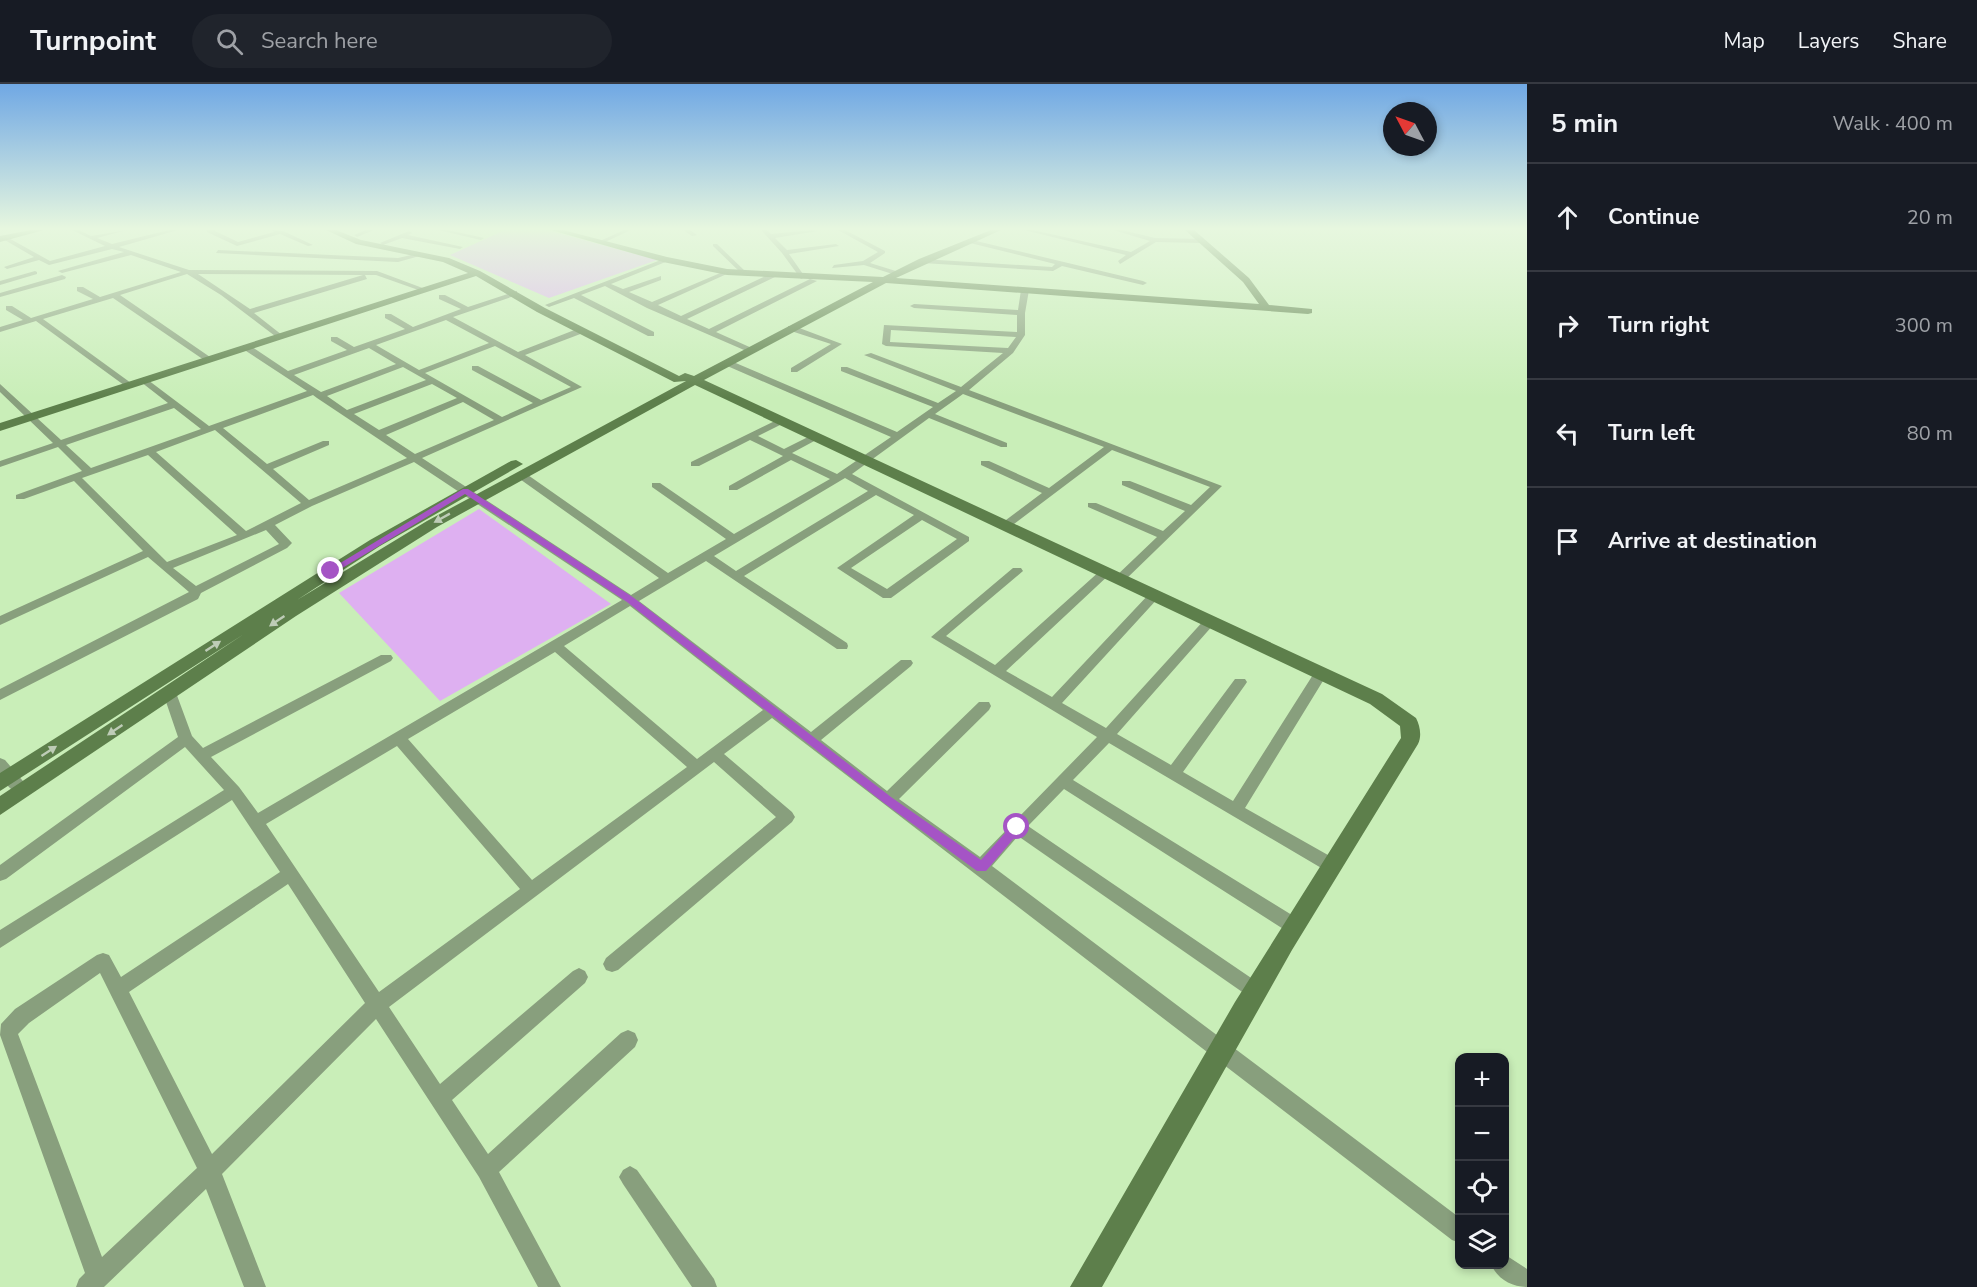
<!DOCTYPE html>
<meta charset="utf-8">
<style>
:root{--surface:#171b24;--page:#20242c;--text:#f1f3f6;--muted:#9ea1a6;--line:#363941}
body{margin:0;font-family:"Nunito Sans",sans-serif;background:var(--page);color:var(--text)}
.controls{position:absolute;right:18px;bottom:18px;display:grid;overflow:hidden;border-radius:12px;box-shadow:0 3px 9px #0003}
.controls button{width:54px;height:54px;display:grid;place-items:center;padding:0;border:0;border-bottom:2px solid var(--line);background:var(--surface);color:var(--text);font:30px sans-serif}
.compass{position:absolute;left:1383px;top:18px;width:54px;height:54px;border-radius:50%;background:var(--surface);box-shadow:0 3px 9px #0003;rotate:311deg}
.stop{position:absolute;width:18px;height:18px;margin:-14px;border:4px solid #a554c5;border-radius:50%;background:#fff}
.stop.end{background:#a554c5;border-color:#fff;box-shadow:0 2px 6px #0008}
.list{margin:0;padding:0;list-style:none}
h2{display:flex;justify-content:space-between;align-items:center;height:78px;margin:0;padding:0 24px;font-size:26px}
h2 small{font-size:20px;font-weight:400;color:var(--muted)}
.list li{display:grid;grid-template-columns:39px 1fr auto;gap:18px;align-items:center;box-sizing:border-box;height:108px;padding:0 24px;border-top:2px solid var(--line)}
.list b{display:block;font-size:22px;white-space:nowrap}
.list em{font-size:20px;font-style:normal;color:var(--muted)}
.icon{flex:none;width:33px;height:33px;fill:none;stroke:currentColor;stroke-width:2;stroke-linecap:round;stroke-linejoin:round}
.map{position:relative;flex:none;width:1527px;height:1203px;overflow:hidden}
header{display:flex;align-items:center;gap:36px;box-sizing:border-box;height:84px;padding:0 30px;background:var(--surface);border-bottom:2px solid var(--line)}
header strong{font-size:28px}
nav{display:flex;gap:33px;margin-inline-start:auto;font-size:21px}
.search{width:420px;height:54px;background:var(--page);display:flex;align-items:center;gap:15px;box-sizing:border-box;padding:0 21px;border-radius:33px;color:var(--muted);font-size:22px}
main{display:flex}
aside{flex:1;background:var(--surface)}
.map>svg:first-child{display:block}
.green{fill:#deb0f1}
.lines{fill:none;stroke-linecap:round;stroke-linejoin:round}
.street{fill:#889f7d;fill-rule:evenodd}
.secondary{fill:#5d7f4b;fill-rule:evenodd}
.oneway{fill:#beccb7}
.route{fill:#a554c5}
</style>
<header>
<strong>Turnpoint</strong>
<div class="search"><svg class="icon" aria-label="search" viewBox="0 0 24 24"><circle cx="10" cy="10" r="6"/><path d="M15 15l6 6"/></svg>Search here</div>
<nav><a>Map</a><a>Layers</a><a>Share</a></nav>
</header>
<main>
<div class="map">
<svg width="1527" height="1203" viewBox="0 0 1527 1203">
<rect width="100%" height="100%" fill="#c9eeb8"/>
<g class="green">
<polygon points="505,146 547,146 657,176 549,214 450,171"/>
<polygon points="479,425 611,520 440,617 339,509"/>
</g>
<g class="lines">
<g class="street">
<path d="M 72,146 L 79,146 L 91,152 L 127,146 L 97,154 L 112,160 L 169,146 L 178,146 L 119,163 L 189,186 L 377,187 L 428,206 L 424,208 L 376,191 L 365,191 L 367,195 L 254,229 L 282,251 L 282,255 L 279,255 L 221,211 L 187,190 L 120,211 L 210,273 L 211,275 L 207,278 L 113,214 L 43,235 L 131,299 L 131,303 L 128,304 L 36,237 L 0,248 L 0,243 L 23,236 L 6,226 L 6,222 L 12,222 L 31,234 L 93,215 L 77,207 L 77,203 L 83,203 L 100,213 L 181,188 L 131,171 L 62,189 L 58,187 L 124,168 L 112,165 L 49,181 L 39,176 L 7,185 L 4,183 L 34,173 L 3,155 L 5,152 L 50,177 L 105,162 ZM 198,190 L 363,191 L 250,225 Z"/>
<polygon points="207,146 216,146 215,147 238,158 274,148 272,146 283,147 313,161 308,162 280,150 237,162 207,148"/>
<polygon points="366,146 374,146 357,153 354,151"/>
<polygon points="438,146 448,146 484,154 481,156"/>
<polygon points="624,146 631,146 605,158 600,157"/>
<polygon points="683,146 690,146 697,151 692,152"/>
<polygon points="761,146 767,146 771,150 811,146 818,147 775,154 787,166 836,160 839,162 789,170 805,193 801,195 782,169"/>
<polygon points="838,146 845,146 885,167 885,169 870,179 899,188 899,192 864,181 832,184 834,181 863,177 878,168"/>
<polygon points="1024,146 1033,146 1131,168 1150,157 1113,146 1122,146 1155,154 1202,155 1205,157 1202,159 1156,158 1120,180 1118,177 1126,171"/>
<polygon points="409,147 412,149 408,151 463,163 460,165 402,154 383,161 380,159"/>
<polygon points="968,155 1143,197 1147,199 1143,201 1062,182 1053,187 922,179 919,177 922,175 1052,183 1055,180 966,158"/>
<polygon points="713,160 717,160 746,188 746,190 742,190 713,162"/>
<polygon points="218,166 398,174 420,169 423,171 398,178 216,169"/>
<polygon points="666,174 668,177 611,200 623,205 661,192 661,196 629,208 652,218 725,187 729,187 729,189 658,221 681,232 770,190 777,192 687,235 709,245 810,195 817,197 716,248 754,265 754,269 751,269 647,224 605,202 581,211 654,248 654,252 648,252 574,214 549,223 545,221"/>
<polygon points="35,187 37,188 37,190 0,201 0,197"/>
<polygon points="62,191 66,193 65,195 0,213 0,209"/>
<path d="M 1025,204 L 1029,206 L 1025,229 L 1025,251 L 1013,269 L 969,306 L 1222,402 L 1123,498 L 1115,498 L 1113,495 L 1157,453 L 1088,423 L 1088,419 L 1096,419 L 1163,447 L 1185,427 L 1122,401 L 1122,397 L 1130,397 L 1191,421 L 1210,403 L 1112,366 L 1010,443 L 1002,443 L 1002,439 L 1042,409 L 981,381 L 981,377 L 989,377 L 1049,404 L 1104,363 L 963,310 L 935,330 L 1007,359 L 1007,363 L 1001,363 L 929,334 L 852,390 L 969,453 L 969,457 L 891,514 L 883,514 L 837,484 L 914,431 L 876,411 L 744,492 L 847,559 L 848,562 L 847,565 L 837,565 L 706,477 L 639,517 L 811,648 L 901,576 L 911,576 L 913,579 L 911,582 L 821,656 L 887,707 L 979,618 L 989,618 L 991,622 L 989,626 L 899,715 L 980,773 L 1097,653 L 931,553 L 1013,484 L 1021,484 L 1023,487 L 946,552 L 995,581 L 1101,486 L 1109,486 L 1111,489 L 1006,587 L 1052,613 L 1150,509 L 1158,509 L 1160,512 L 1062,619 L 1106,644 L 1206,534 L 1214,534 L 1216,537 L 1214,540 L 1117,650 L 1171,681 L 1235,595 L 1245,595 L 1247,598 L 1245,601 L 1183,688 L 1233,717 L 1316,586 L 1326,586 L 1328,589 L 1326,592 L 1245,724 L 1335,775 L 1337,780 L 1335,785 L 1329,787 L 1323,785 L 1109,659 L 1073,696 L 1300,836 L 1303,842 L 1300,848 L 1294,850 L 1288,848 L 1064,705 L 1028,742 L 1260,900 L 1263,906 L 1260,912 L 1254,915 L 1248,912 L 1018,752 L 992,782 L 1460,1134 L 1460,1159 L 1452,1156 L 772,634 L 724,670 L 792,728 L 795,733 L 792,738 L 618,886 L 612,888 L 606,886 L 603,880 L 606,874 L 776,733 L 714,678 L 389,923 L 440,1000 L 573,887 L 579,884 L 585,887 L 588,893 L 585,899 L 452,1016 L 488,1070 L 621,949 L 628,946 L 635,949 L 638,956 L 635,963 L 499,1088 L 561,1203 L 538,1203 L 479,1093 L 376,935 L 222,1090 L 266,1203 L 244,1203 L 206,1105 L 104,1203 L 76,1203 L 79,1195 L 85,1189 L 0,951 L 1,940 L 15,925 L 97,871 L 103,869 L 109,871 L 121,893 L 280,788 L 232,716 L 0,864 L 0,846 L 224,706 L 185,663 L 6,795 L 0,797 L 0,781 L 178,653 L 163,609 L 165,606 L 175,606 L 192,652 L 203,664 L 381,571 L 391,571 L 393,574 L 391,577 L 211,673 L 239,703 L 258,729 L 622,516 L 414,378 L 312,422 L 275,441 L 292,459 L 287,464 L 201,509 L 198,515 L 0,616 L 0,605 L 189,508 L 148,473 L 0,541 L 0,532 L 143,467 L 74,397 L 24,415 L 16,415 L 16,411 L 82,387 L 58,363 L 0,383 L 0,377 L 53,359 L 0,308 L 0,300 L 61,356 L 168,319 L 141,298 L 140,296 L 144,293 L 209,342 L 307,307 L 243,265 L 243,261 L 249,261 L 288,287 L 347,266 L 331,257 L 331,253 L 337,253 L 354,263 L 405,245 L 385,234 L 385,230 L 391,230 L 413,243 L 461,225 L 439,215 L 439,211 L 445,211 L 468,223 L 517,207 L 517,211 L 453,233 L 518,268 L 577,245 L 583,245 L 583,249 L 525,271 L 582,303 L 422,374 L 631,511 L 659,494 L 517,393 L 517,389 L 525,389 L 668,489 L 726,455 L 652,403 L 652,399 L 660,399 L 734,450 L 830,395 L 791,376 L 737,406 L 729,406 L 729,402 L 783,372 L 750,356 L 699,382 L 691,382 L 691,378 L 781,334 L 784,335 L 784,339 L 758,352 L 784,365 L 812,351 L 818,351 L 818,355 L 792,369 L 837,390 L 891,353 L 725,281 L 725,277 L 731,277 L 897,348 L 933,323 L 841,287 L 841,283 L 847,283 L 938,319 L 956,307 L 864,271 L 871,269 L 961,303 L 1003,269 L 886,262 L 882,260 L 884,241 L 1017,248 L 1017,231 L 914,224 L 910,222 L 914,220 L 1018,226 L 1021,206 ZM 446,236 L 489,259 L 419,286 L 376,261 ZM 891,246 L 1016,253 L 1008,264 L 890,258 ZM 495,262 L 571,303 L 541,316 L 478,282 L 472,282 L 472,286 L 533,319 L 502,333 L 425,289 ZM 369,264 L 396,280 L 321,308 L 294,291 ZM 403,283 L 426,296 L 347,326 L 327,312 ZM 432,300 L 457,314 L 379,346 L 354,330 ZM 313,311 L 317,314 L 407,374 L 309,416 L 273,385 L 329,361 L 329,357 L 323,357 L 267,380 L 223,344 ZM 463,318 L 494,336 L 415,370 L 386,351 ZM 174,324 L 201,345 L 91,384 L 66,361 ZM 215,346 L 301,419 L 246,447 L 156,368 ZM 148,371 L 237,451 L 167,478 L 82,394 ZM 845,394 L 868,407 L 736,487 L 714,472 ZM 922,436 L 957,455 L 887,505 L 851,484 ZM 266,446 L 279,460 L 196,502 L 173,484 ZM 630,522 L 763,626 L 697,675 L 564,562 ZM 555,568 L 687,683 L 532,796 L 408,655 ZM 397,662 L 520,805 L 379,908 L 266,740 ZM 288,800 L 365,919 L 212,1070 L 129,908 ZM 100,889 L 197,1084 L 102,1173 L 18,950 L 29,939 Z"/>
<polygon points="788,242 794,242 842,260 797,288 791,288 791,284 831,260 788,246"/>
<path d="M 0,674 L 5,676 L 28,703 L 31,707 L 28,711 C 18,715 3,699 0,689 C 0,685 0,679 0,674 Z"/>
<polygon points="630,1082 637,1086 714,1195 717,1203 692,1203 623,1100 619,1093 623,1086"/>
<path d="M 1504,1170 L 1527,1185 L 1527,1203 C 1512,1203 1497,1195 1491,1180 L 1504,1180 Z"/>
</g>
<g class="secondary">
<polygon points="31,146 44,146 0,158 0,152"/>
<path d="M 326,146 L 336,146 L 361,156 L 449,174 L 480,187 L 545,224 L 679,292 L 685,289 L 694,292 L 873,198 L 727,191 L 663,178 L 551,146 L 563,146 L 667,173 L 727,185 L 883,193 L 919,175 L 991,146 L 1001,146 L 896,194 L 1259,220 L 1243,198 L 1185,146 L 1194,146 L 1249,194 L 1269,221 L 1312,225 L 1312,229 L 1308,230 L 886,199 L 704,296 L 1382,610 L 1416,634 C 1420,642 1422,652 1418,660 L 1292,866 L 1102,1203 L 1070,1203 L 1235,918 L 1401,654 L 1400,642 L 1370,620 L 695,301 L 437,443 L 296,532 L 0,731 L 0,712 L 244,550 L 0,707 L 0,689 L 370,456 L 511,377 L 516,376 L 523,380 L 380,462 L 297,516 L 427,437 L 686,297 L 674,298 L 537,228 L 476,192 L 0,347 L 0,339 L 468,189 L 443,178 L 356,160 Z"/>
</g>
</g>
<defs><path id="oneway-solid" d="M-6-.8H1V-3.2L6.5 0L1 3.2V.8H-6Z" transform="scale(1.5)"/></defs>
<g class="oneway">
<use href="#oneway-solid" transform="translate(442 434) rotate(151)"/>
<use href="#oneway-solid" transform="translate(277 537) rotate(146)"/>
<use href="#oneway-solid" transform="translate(213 562) rotate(-33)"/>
<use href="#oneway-solid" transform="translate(115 646) rotate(146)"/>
<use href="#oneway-solid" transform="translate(49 667) rotate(-33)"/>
</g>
<linearGradient id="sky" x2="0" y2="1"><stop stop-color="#70a8e4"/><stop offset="0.46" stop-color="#e7f7df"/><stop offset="1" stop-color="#e7f7df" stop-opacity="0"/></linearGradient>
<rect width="1527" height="314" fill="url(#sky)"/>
<polygon class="route" points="463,405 468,405 634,514 891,713 981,776 1013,740 1021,740 1021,746 986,787 977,787 884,719 627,518 465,410 334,489 327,487"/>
</svg>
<div class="controls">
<button>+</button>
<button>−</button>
<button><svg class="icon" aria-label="locate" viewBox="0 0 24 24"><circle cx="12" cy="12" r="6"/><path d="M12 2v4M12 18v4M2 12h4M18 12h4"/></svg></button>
<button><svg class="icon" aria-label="layers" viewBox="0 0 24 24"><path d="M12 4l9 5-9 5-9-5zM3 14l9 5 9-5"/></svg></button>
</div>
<svg class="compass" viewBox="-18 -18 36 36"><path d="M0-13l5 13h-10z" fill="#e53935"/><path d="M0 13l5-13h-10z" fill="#9ea1a6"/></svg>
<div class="stop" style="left:1017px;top:743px"></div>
<div class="stop end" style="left:331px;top:487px"></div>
</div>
<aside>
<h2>5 min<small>Walk · 400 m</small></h2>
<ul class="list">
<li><svg class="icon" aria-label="ahead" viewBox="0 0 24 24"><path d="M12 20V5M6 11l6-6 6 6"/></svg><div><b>Continue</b></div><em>20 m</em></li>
<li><svg class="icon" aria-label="right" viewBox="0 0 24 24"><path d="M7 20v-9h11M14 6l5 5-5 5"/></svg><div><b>Turn right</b></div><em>300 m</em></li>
<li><svg class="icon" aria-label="left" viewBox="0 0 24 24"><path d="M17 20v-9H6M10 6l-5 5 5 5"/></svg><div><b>Turn left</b></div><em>80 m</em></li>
<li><svg class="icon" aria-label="arrive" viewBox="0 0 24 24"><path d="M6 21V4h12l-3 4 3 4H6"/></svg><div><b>Arrive at destination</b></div></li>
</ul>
</aside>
</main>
